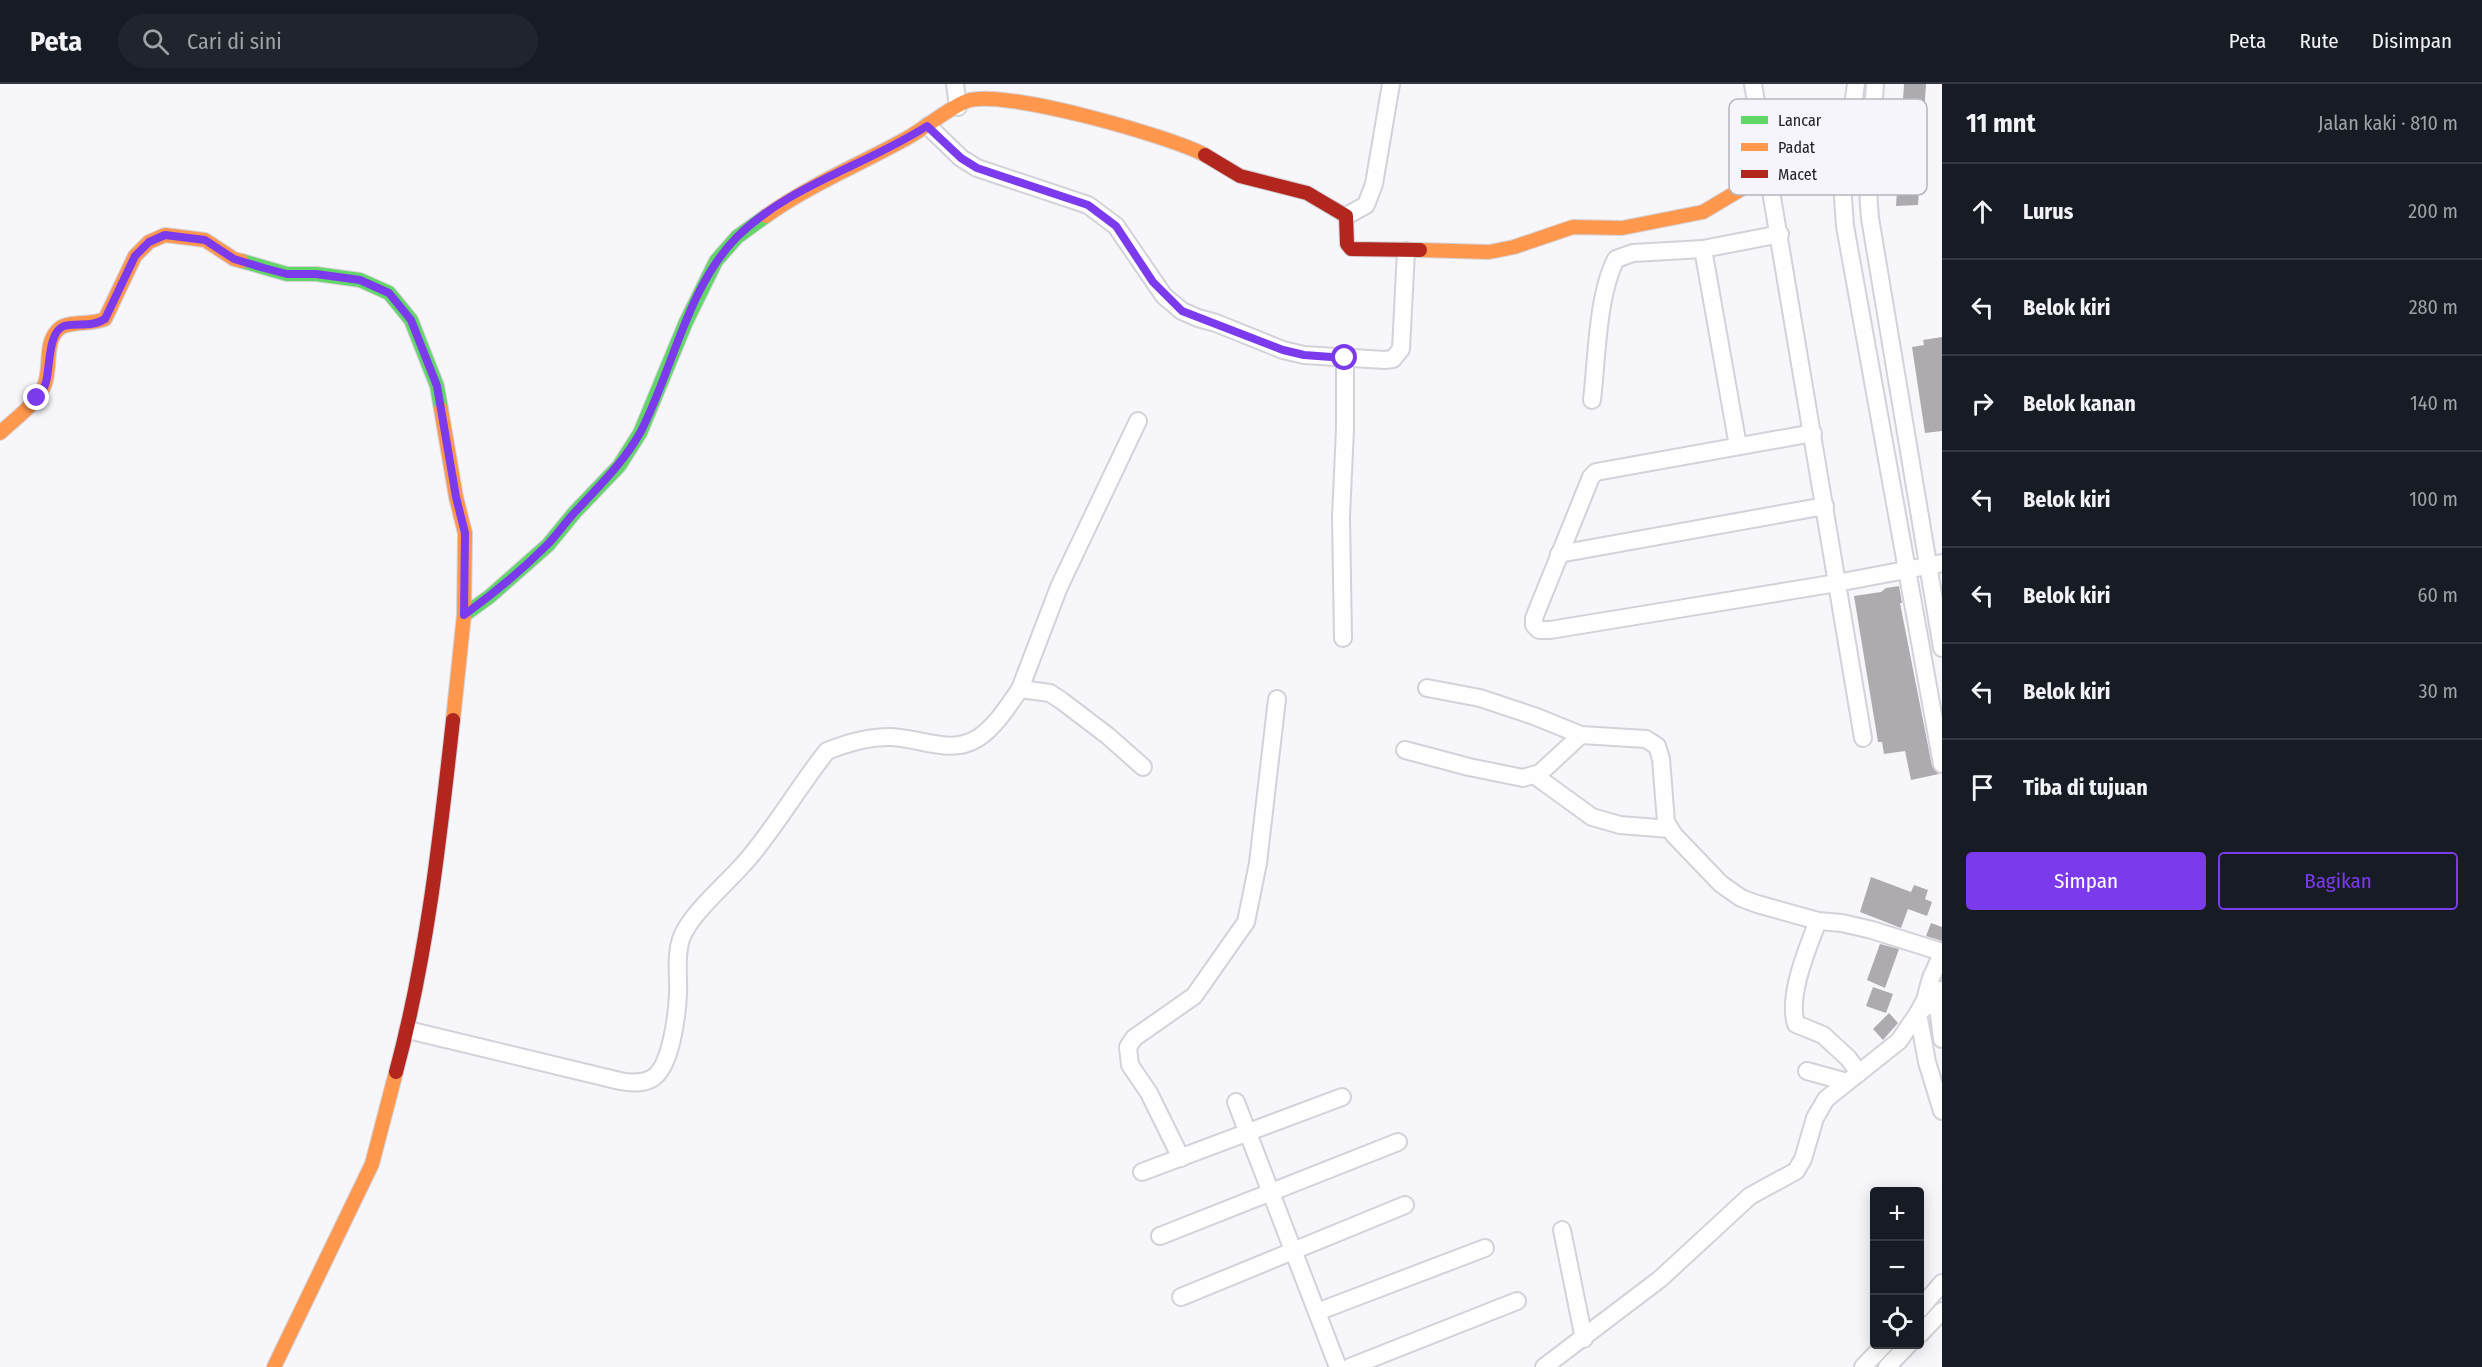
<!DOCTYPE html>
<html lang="id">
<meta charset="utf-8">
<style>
:root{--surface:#171b24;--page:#20242c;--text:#f1f3f6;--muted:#9ea1a6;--line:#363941;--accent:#7c3aed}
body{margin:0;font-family:"Fira Sans Condensed",sans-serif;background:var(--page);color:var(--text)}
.controls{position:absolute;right:18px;bottom:18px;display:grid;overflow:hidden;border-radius:6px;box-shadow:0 3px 15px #0003}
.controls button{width:54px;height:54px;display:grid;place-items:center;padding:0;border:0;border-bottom:2px solid var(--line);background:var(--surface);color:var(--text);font:30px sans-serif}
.stop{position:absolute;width:18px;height:18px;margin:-14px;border:4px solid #7c3aed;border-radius:50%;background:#fff}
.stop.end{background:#7c3aed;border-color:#fff;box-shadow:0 2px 6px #0008}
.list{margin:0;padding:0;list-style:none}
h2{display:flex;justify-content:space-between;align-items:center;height:78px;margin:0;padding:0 24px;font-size:26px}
h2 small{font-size:20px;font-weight:400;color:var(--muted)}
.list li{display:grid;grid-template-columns:39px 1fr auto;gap:18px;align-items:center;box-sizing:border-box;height:96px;padding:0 24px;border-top:2px solid var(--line)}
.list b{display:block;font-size:22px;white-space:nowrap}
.list em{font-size:20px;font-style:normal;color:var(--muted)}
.actions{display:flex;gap:12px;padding:18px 24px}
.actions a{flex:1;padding:14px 0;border:2px solid var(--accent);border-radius:6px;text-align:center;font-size:21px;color:var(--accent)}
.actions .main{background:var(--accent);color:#fff}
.icon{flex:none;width:33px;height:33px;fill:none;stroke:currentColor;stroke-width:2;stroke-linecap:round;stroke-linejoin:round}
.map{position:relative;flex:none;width:1942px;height:1283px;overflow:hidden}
header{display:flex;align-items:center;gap:36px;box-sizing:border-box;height:84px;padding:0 30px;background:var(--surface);border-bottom:2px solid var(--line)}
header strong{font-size:28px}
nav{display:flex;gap:33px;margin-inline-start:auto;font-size:21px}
.search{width:420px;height:54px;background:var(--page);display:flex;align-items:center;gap:15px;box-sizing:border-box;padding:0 21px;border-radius:33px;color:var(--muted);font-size:22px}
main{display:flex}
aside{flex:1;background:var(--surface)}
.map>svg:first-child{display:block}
.building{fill:#adabb0}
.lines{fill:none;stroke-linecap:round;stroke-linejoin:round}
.street-casing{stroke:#d3d2d9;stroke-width:20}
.fast-casing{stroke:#d3d2d9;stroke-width:16}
.slow-casing{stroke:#d3d2d9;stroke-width:16}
.jam-casing{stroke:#d3d2d9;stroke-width:16}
.street{stroke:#fefefe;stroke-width:16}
.fast{stroke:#63d668;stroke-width:14}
.slow{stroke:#ff974d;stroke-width:14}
.jam{stroke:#b3261e;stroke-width:14}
.route{stroke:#7c3aed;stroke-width:8}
.key{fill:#f6f5fc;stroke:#b6b5bc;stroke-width:1.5}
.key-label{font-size:16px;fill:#212027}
</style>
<header>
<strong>Peta</strong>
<div class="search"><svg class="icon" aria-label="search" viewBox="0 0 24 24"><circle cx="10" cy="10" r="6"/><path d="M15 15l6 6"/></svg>Cari di sini</div>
<nav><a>Peta</a><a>Rute</a><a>Disimpan</a></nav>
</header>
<main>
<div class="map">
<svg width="1942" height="1283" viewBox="0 0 1942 1283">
<rect width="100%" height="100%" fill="#f7f6fb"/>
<g class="building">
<polygon points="1904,0 1926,0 1918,121 1896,122"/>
<polygon points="1942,253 1942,347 1925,349 1912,263 1924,261 1923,256"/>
<polygon points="1899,502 1902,519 1900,519 1932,682 1939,690 1911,696 1905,667 1884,670 1882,658 1878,658 1854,512 1881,508 1886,504"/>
<polygon points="1871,793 1911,808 1914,801 1928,806 1925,815 1932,818 1927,832 1908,825 1901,844 1860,828"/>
<polygon points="1931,839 1942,843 1942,857 1926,852"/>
<polygon points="1880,860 1899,865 1885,904 1867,896"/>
<polygon points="1873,903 1893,910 1886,929 1866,922"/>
<polygon points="1889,929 1898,939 1883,956 1873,945"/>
</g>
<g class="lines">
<defs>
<g id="street">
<polyline points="955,0 958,23"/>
<polyline points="1753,0 1863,654"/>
<polyline points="1856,0 1842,100 1845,142 1942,680"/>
<path d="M 1875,0 C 1872,44 1865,89 1870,134 L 1942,564"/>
<polyline points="928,42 961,74 977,84 1088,121 1116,142 1164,212 1182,227 1198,234 1216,239 1283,266 1304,271 1385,276 1393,275 1401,265 1406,167"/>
<polyline points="1346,132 1366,121 1374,100 1391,0"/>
<path d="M 1592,316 C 1597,274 1597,212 1616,175 L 1633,169 L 1703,165"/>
<polyline points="1813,349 1596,388 1591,393 1534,534 1534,541 1539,546 1550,546 1837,499 1942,479"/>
<polyline points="1738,362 1703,165 1780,150"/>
<polyline points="1559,470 1825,422"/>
<polyline points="1343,554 1341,433 1345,345 1345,274"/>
<polyline points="1427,604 1480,614 1534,632 1581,651 1646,655 1657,662 1661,675 1666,738 1674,751 1721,800 1741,814 1757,820 1818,837 1842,839 1872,846 1942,868"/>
<polyline points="1020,605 1059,503 1138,337"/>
<polyline points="1405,666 1469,683 1523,694 1540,689 1581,651"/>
<polyline points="1534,691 1592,733 1620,741 1670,745"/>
<path d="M 1818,837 C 1808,863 1787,912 1796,940 L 1823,951 L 1848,974 L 1859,989"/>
<polyline points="1942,870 1931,894 1925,916 1918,929 1927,978 1942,1027"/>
<polyline points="1940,906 1937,914 1942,955"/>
<path d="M 408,946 L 620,997 C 630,999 641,1000 651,995 C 671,985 677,931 678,910 C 679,892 675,874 681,855 C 690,829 730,797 748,775 C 777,741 799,702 827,667 C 847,659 867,653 889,653 C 919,653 950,672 978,654 C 995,643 1009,621 1020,605 L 1050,609 L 1062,617 L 1108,652 L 1143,683"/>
<polyline points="1807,987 1847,998"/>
<polyline points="1236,1018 1338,1283"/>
<polyline points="1181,1074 1149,1009 1130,981 1128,963 1134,954 1194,912 1246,838 1258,779 1277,615"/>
<polyline points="1142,1088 1342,1013"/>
<polyline points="1562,1146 1584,1255"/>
<polyline points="1160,1152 1398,1058"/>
<polyline points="1181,1213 1405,1121"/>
<polyline points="1920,1225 1942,1199"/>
<polyline points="1317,1228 1485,1164"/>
<polyline points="1920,1250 1942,1227"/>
<polyline points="1350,1283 1517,1217"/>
<polyline points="1544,1283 1660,1195 1750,1112 1796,1087 1803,1075 1815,1034 1826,1015 1899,957 1918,929 1942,911"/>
<polyline points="1863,1283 1885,1260"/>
<polyline points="1887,1283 1909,1260"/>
</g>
<g id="fast">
<polyline points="242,177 287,190 316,190 360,196 389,209 411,236 437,302 441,325"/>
<polyline points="464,531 489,513 548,461 575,428 619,382 640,349 686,238 716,177 737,153 766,132"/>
</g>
<g id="slow">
<path d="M 766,132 C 811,100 861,80 909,53 C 928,42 947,25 967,17 C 1002,4 1169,52 1205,71"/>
<polyline points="1420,166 1489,168 1514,163 1573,143 1622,144 1703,128 1745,103 1771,99"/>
<polyline points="441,325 456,413 465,449 464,531 453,636"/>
<path d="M 0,349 C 15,335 35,321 44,302 C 52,285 43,257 60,244 C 69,237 92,241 105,235 L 135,172 L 149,158 L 165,151 L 205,156 L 234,175 L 242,177"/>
<polyline points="274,1283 372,1080 396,988"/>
</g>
<g id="jam">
<polyline points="1205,71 1240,92 1307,109 1346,132 1347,160 1351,165 1420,166"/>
<path d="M 396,988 C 427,873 440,754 453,636"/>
</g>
</defs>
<use href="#street" class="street-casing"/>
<use href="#fast" class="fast-casing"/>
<use href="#slow" class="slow-casing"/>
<use href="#jam" class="jam-casing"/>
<use href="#street" class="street"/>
<use href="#fast" class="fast"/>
<use href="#slow" class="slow"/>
<use href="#jam" class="jam"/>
</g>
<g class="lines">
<path class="route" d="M 37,314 C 40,309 45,304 46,298 C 50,284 48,247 64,242 C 78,238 90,244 105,235 L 135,172 L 149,158 L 165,151 L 205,156 L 234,175 L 264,184 L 287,190 L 316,190 L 360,196 L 389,209 L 411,236 L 437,302 L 456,413 L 465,449 L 464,531 C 493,510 522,486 547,461 C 558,450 566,437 577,426 C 600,401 623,379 640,349 C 672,288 687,204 736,154 C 787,102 867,81 927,42 L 961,74 L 977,84 L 1088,121 L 1116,142 L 1153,198 L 1182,227 L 1283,266 L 1304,271 L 1345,274"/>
</g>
<rect x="1729" y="15" width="198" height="96" rx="9" class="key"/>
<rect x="1741" y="32" width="27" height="8" fill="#63d668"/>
<rect x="1741" y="59" width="27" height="8" fill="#ff974d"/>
<rect x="1741" y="86" width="27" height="8" fill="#b3261e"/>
<g class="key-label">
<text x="1778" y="42">Lancar</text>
<text x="1778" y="69">Padat</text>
<text x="1778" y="96">Macet</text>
</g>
</svg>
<div class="controls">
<button>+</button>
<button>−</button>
<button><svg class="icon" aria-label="locate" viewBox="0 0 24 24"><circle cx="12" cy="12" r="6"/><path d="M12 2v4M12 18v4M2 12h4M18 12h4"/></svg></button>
</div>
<div class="stop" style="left:1345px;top:274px"></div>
<div class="stop end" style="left:37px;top:314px"></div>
</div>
<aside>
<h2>11 mnt<small>Jalan kaki · 810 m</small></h2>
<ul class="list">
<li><svg class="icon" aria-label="ahead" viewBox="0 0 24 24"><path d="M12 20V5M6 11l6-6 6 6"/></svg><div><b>Lurus</b></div><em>200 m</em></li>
<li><svg class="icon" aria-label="left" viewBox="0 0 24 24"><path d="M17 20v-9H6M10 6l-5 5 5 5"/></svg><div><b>Belok kiri</b></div><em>280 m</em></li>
<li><svg class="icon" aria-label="right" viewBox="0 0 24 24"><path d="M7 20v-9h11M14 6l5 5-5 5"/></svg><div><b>Belok kanan</b></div><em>140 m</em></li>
<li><svg class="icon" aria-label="left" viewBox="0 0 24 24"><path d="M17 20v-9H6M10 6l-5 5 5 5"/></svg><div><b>Belok kiri</b></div><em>100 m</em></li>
<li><svg class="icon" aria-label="left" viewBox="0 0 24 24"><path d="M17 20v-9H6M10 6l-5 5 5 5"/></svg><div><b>Belok kiri</b></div><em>60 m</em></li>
<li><svg class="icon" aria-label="left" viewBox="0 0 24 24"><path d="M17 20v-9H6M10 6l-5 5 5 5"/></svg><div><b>Belok kiri</b></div><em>30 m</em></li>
<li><svg class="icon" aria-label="arrive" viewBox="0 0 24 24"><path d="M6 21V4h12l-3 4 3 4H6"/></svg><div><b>Tiba di tujuan</b></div></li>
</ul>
<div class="actions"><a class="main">Simpan</a><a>Bagikan</a></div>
</aside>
</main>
